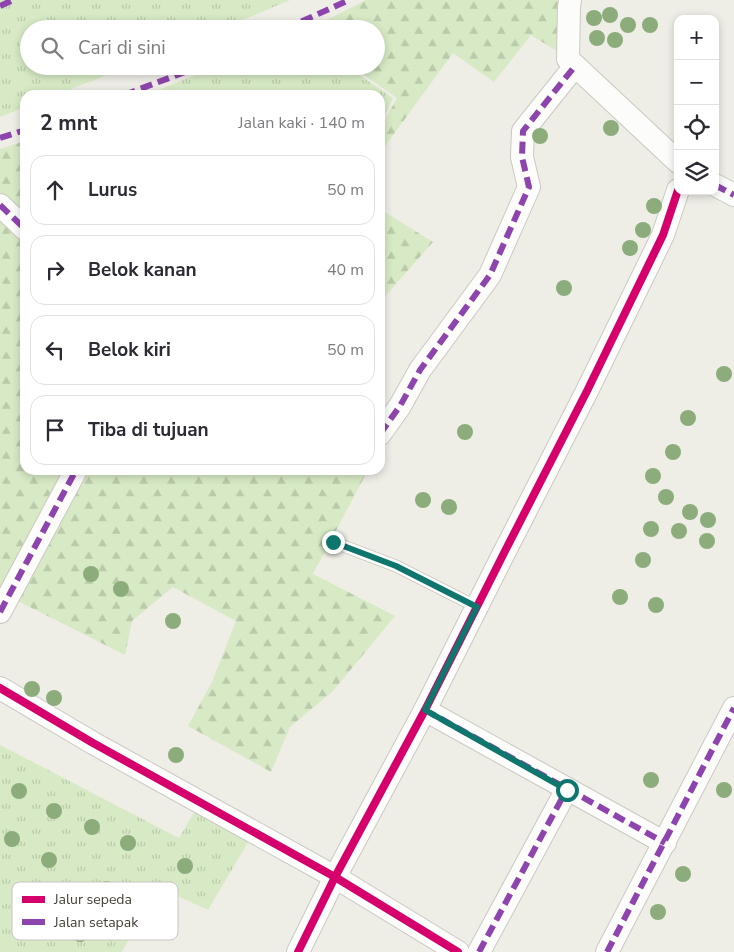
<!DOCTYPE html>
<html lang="id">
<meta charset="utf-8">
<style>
:root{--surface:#fff;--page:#f2f2f3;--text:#2b2b33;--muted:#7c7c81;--line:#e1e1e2}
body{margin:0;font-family:"Nunito Sans",sans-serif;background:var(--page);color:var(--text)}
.controls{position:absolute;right:15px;top:15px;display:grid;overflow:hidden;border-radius:10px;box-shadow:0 2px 8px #0003}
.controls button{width:45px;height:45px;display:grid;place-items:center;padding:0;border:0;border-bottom:1px solid var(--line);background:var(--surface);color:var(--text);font:25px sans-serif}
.stop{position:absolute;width:15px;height:15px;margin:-11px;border:4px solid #0f766e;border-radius:50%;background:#fff}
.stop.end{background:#0f766e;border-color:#fff;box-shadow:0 1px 5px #0008}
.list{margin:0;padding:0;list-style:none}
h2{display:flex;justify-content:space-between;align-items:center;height:65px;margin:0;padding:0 20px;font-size:21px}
h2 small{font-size:16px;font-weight:400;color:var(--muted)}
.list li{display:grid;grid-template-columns:32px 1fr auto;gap:15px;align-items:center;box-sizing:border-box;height:70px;margin:0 10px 10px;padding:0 10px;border:1px solid var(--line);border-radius:15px}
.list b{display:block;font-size:19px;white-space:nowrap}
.list em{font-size:16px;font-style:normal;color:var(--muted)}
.icon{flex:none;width:28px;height:28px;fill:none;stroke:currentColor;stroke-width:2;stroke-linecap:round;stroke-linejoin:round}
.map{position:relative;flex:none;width:734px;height:952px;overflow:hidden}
.search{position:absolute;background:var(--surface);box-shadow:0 2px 8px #0003;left:20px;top:20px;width:365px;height:55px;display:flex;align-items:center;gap:12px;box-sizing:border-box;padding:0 18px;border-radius:28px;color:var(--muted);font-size:19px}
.panel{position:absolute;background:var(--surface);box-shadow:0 2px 8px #0003;left:20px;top:90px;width:365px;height:385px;border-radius:15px}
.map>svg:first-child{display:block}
.grass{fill:url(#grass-tufts)}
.forest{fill:url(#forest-firs)}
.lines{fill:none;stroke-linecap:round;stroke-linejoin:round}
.service-casing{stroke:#cac9c2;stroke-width:13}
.minor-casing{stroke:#cac9c2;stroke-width:24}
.service{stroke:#fcfcfb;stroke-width:11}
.minor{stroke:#fcfcfb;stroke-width:22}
.quiet{stroke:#8e44ad;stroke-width:6;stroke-dasharray:12 6;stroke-linecap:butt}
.cycleway-casing{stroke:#fff;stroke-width:11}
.cycleway{stroke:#d6006c;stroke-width:8}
.tree{fill:#8cac7c}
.route{stroke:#0f766e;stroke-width:6}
.key{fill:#fff;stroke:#c7c5c2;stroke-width:1}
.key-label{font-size:14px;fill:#443f33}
</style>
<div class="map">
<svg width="734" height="952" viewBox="0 0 734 952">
<defs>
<pattern id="grass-tufts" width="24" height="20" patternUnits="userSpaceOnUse" patternTransform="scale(1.25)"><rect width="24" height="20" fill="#d7eac5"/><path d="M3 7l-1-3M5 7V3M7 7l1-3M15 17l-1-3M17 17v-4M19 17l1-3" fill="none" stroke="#bacaaa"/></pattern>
<pattern id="forest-firs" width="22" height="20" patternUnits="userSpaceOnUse" patternTransform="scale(1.25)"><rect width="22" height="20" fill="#d7eac5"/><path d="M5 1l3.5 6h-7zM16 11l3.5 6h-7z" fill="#bacaaa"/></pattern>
</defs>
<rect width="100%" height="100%" fill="#eeede6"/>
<g class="grass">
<polygon points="0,0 290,0 221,29 29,29 29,66 129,66 56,95 25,95 25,107 0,117"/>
<polygon points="218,66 346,66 393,98 381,123 380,95 146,95"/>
<polygon points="0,745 179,838 195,811 250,839 208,910 158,887 122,952 0,952"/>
</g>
<g class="forest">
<polygon points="366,0 566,0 563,55 531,35 494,82 453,53 380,153 380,127 381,127 397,98 351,66 376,66 376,29 309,29"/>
<polygon points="25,141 25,470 368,470 313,574 395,616 333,691 290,727 271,772 188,726 212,682 236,621 173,587 132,621 125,655 0,592 0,149"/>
<polygon points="380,209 433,242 380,302"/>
</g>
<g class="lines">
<defs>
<polyline id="service" points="333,542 396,566 477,607"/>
<g id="minor">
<polyline points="570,0 569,7 568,59 678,162"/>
<polyline points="715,185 734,195"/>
<polyline points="0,205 25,229"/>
<polyline points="380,434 400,406 420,370 490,275 529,187 522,157 523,131 575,66"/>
<polyline points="0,612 76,470"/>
<polyline points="0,688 93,743 335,877 458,952"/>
<polyline points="425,710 665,843"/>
<polyline points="298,952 335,877 425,710 505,551 587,391 663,235 678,190"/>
<polyline points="479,952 567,789"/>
<polyline points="607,952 734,708"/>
</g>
</defs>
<use href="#service" class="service-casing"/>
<use href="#minor" class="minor-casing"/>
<use href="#service" class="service"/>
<use href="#minor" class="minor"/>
<g class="quiet">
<polyline points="0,6 13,0"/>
<polyline points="285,29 349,0"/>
<polyline points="124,95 201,66"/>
<polyline points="0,138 25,130"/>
<polyline points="715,185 734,195"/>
<polyline points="0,205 25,229"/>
<polyline points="380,434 400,406 420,370 490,275 529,187 522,157 523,131 575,66"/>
<polyline points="0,612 76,470"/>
<polyline points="425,710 665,843"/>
<polyline points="479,952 567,789"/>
<polyline points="607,952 734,708"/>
</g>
<defs>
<g id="cycleway">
<polyline points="0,688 93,743 335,877 458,952"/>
<polyline points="298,952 335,877 425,710 505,551 587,391 663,235 678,190"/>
</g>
</defs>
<use href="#cycleway" class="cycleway-casing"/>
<use href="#cycleway" class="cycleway"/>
</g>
<g class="tree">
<circle cx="610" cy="15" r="8"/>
<circle cx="594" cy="18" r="8"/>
<circle cx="628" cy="25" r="8"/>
<circle cx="650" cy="25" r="8"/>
<circle cx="597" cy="38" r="8"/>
<circle cx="615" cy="40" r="8"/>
<circle cx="611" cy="128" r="8"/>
<circle cx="540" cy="136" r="8"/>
<circle cx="654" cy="206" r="8"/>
<circle cx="643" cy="230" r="8"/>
<circle cx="630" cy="248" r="8"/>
<circle cx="564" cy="288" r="8"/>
<circle cx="724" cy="374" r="8"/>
<circle cx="688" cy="418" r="8"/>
<circle cx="465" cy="432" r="8"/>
<circle cx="673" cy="452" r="8"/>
<circle cx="653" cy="476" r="8"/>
<circle cx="666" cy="497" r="8"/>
<circle cx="423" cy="500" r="8"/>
<circle cx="449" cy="507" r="8"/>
<circle cx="690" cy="512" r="8"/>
<circle cx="708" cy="520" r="8"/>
<circle cx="651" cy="529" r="8"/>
<circle cx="679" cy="531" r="8"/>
<circle cx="707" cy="541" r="8"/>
<circle cx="643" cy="560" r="8"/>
<circle cx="91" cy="574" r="8"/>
<circle cx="121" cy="589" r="8"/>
<circle cx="620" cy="597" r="8"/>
<circle cx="656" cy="605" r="8"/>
<circle cx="173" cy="621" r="8"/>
<circle cx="32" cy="689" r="8"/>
<circle cx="54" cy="698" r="8"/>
<circle cx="176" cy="755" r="8"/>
<circle cx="651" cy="780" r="8"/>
<circle cx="724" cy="790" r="8"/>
<circle cx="19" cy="791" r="8"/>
<circle cx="54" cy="811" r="8"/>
<circle cx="92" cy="827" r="8"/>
<circle cx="12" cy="839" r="8"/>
<circle cx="128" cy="843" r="8"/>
<circle cx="49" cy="860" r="8"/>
<circle cx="185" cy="866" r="8"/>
<circle cx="683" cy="874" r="8"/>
<circle cx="107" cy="889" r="8"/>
<circle cx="658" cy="912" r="8"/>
<circle cx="80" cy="934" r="8"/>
</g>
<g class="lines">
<polyline class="route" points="333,542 396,566 477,607 425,710 567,790"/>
</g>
<rect x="12" y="882" width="166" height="58" rx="8" class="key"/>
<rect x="22" y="896" width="23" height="7" fill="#d6006c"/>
<rect x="22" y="919" width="23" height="6" fill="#8e44ad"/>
<g class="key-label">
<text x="54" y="904">Jalur sepeda</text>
<text x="54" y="927">Jalan setapak</text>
</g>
</svg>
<div class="controls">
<button>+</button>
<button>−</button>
<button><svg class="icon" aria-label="locate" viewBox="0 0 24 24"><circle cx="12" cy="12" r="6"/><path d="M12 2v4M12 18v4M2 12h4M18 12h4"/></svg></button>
<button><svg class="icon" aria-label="layers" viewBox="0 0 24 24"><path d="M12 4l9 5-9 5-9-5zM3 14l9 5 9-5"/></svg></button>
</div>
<div class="stop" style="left:567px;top:790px"></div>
<div class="stop end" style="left:333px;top:542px"></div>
<div class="search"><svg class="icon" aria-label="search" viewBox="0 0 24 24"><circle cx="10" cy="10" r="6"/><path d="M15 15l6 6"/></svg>Cari di sini</div>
<section class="panel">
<h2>2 mnt<small>Jalan kaki · 140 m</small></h2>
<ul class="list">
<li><svg class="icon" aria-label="ahead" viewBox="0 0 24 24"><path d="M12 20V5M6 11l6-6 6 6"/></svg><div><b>Lurus</b></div><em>50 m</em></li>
<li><svg class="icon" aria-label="right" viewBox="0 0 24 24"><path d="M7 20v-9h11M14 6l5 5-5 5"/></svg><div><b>Belok kanan</b></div><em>40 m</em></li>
<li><svg class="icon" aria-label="left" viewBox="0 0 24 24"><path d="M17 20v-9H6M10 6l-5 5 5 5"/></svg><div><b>Belok kiri</b></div><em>50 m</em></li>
<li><svg class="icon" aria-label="arrive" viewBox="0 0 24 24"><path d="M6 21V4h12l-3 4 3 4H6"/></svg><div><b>Tiba di tujuan</b></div></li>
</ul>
</section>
</div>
